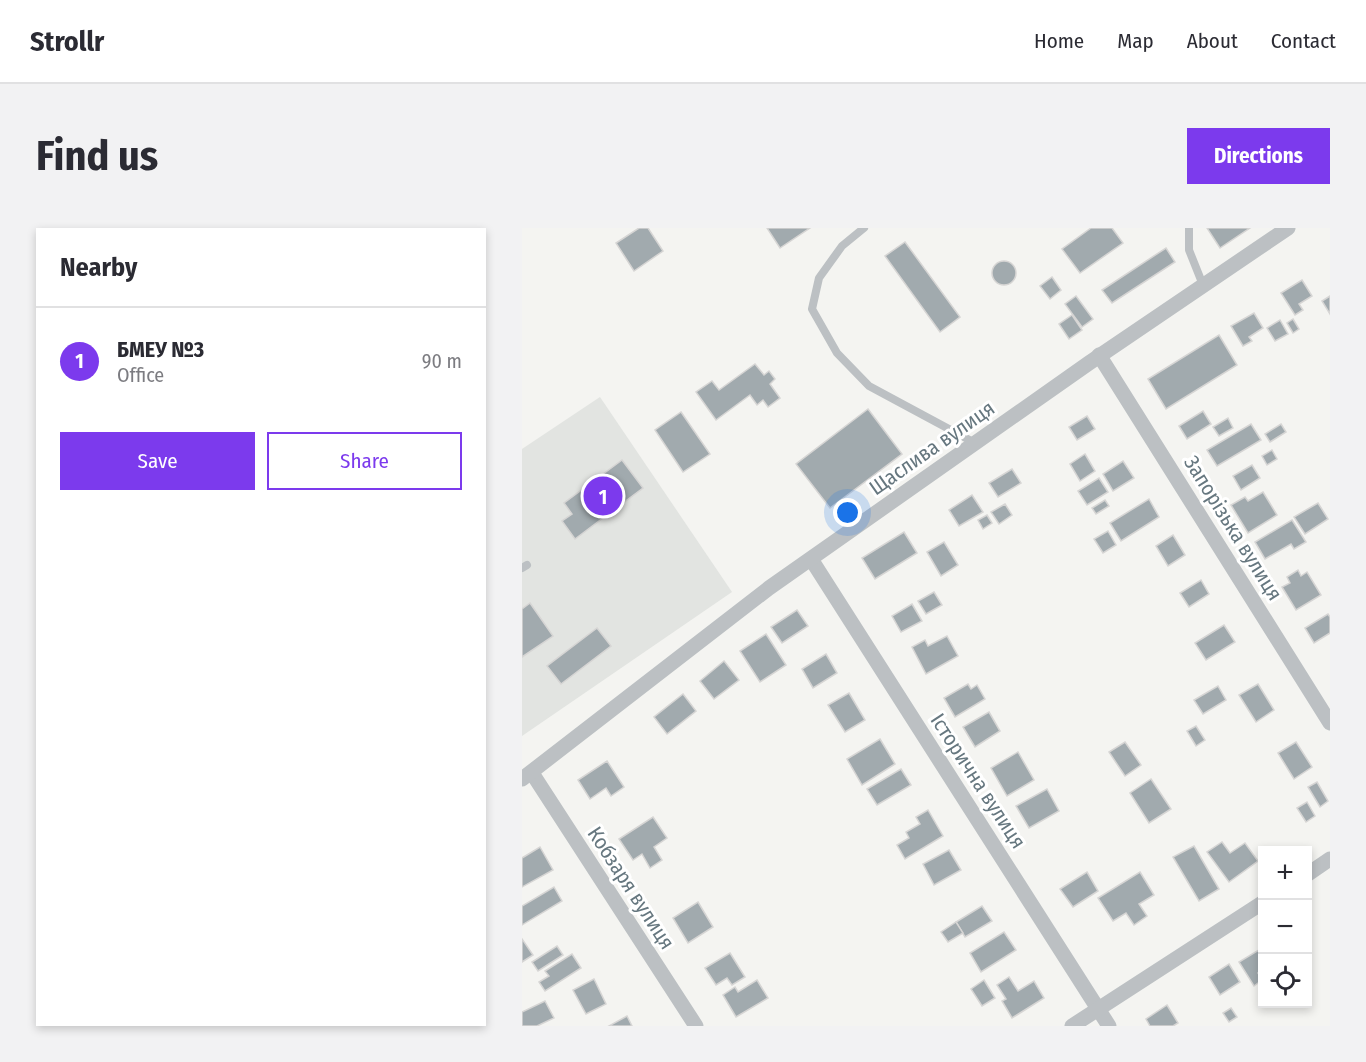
<!DOCTYPE html>
<meta charset="utf-8">
<style>
:root{--surface:#fff;--page:#f2f2f3;--text:#2b2b33;--muted:#7c7c81;--line:#e1e1e2;--accent:#7c3aed}
body{margin:0;font-family:"Fira Sans Condensed",sans-serif;background:var(--page);color:var(--text)}
.controls{position:absolute;right:18px;bottom:18px;display:grid;overflow:hidden;border-radius:0px;box-shadow:0 3px 9px #0003}
.controls button{width:54px;height:54px;display:grid;place-items:center;padding:0;border:0;border-bottom:2px solid var(--line);background:var(--surface);color:var(--text);font:30px sans-serif}
.you{position:absolute;left:326px;top:285px;width:21px;height:21px;margin:-15px;border:4px solid #fff;border-radius:50%;background:#1a73e8;box-shadow:0 0 0 9px #1a73e833}
.badge{display:grid;place-items:center;width:39px;height:39px;border-radius:50%;background:var(--accent);color:#fff;font-size:20px;font-weight:700}
.pin{position:absolute;translate:-50% -50%;border:3px solid #fff;box-shadow:0 2px 6px #0006}
.list{margin:0;padding:0;list-style:none}
h2{display:flex;justify-content:space-between;align-items:center;height:78px;margin:0;padding:0 24px;font-size:26px}
h2 small{font-size:20px;font-weight:400;color:var(--muted)}
.list li{display:grid;grid-template-columns:39px 1fr auto;gap:18px;align-items:center;box-sizing:border-box;height:108px;padding:0 24px;border-top:2px solid var(--line)}
.list b{display:block;font-size:22px;white-space:nowrap}
.list p{margin:0;font-size:20px;white-space:nowrap;color:var(--muted)}
.list em{font-size:20px;font-style:normal;color:var(--muted)}
.actions{display:flex;gap:12px;padding:18px 24px}
.actions a{flex:1;padding:14px 0;border:2px solid var(--accent);border-radius:0px;text-align:center;font-size:21px;color:var(--accent)}
.actions .main{background:var(--accent);color:#fff}
.icon{flex:none;width:33px;height:33px;fill:none;stroke:currentColor;stroke-width:2;stroke-linecap:round;stroke-linejoin:round}
.map{position:relative;flex:none;width:808px;height:798px;overflow:hidden;border-radius:0px}
header{display:flex;align-items:center;gap:36px;box-sizing:border-box;height:84px;padding:0 30px;background:var(--surface);border-bottom:2px solid var(--line)}
header strong{font-size:28px}
nav{display:flex;gap:33px;margin-inline-start:auto;font-size:21px}
.intro{display:flex;align-items:center;justify-content:space-between;box-sizing:border-box;height:144px;padding:0 36px}
h1{margin:0;font-size:42px}
.button{padding:15px 27px;border-radius:0px;background:var(--accent);color:#fff;font-size:21px;font-weight:700}
main{display:flex;gap:36px;padding:0 36px}
aside{flex:1;background:var(--surface);border-radius:0px;box-shadow:0 3px 9px #0003}
.map>svg:first-child{display:block}
.built{fill:#e2e4e1}
.building{fill:#a1aaae;stroke:#d6d5d4;stroke-width:1.5}
.lines{fill:none;stroke-linecap:round;stroke-linejoin:round}
.lane{stroke:#bcc0c3;stroke-width:8}
.street{stroke:#bcc0c3;stroke-width:15}
.labels{text-anchor:middle;stroke-width:6;stroke-linejoin:round;paint-order:stroke}
.street-label{font-size:21px;fill:#66777f;stroke:#fff}
</style>
<header>
<strong>Strollr</strong>
<nav><a>Home</a><a>Map</a><a>About</a><a>Contact</a></nav>
</header>
<div class="intro"><h1>Find us</h1><a class="button">Directions</a></div>
<main>
<aside>
<h2>Nearby<small></small></h2>
<ul class="list">
<li><span class="badge">1</span><div><b>БМЕУ №3</b><p>Office</p></div><em>90 m</em></li>
</ul>
<div class="actions"><a class="main">Save</a><a>Share</a></div>
</aside>
<div class="map">
<svg width="808" height="798" viewBox="0 0 808 798">
<rect width="100%" height="100%" fill="#f4f4f1"/>
<polygon class="built" points="78,169 210,364 0,508 0,221"/>
<g class="building">
<polygon points="117,0 126,0 141,23 112,43 94,15"/>
<polygon points="245,0 288,0 258,20"/>
<polygon points="569,0 590,0 601,15 558,45 540,21"/>
<polygon points="685,0 728,0 698,20"/>
<polygon points="383,14 438,89 418,104 363,28"/>
<polygon points="644,20 653,34 590,75 580,62"/>
<circle cx="482" cy="45" r="12"/>
<polygon points="530,49 539,62 528,71 518,58"/>
<polygon points="780,52 790,68 777,76 781,82 773,87 759,65"/>
<polygon points="554,68 571,91 560,99 543,76"/>
<polygon points="808,68 808,86 800,73"/>
<polygon points="732,85 741,100 727,109 730,113 721,118 709,98"/>
<polygon points="550,87 560,102 547,111 537,96"/>
<polygon points="771,91 777,101 771,105 765,95"/>
<polygon points="758,92 766,106 753,113 745,100"/>
<polygon points="697,107 715,137 644,181 626,151"/>
<polygon points="233,136 242,147 247,143 253,151 248,156 258,170 246,179 241,172 235,177 228,167 194,192 174,164 190,153 197,162"/>
<polygon points="346,181 380,226 308,280 274,236"/>
<polygon points="681,183 689,196 665,211 657,198"/>
<polygon points="159,184 188,226 161,244 133,202"/>
<polygon points="565,188 573,201 555,212 547,199"/>
<polygon points="706,190 711,200 697,208 691,199"/>
<polygon points="729,196 739,212 695,238 685,222"/>
<polygon points="759,196 764,204 748,214 743,206"/>
<polygon points="750,222 755,231 745,237 740,228"/>
<polygon points="563,226 573,243 558,253 548,236"/>
<polygon points="100,232 121,260 53,311 40,293 50,286 42,275"/>
<polygon points="601,233 612,250 591,263 581,246"/>
<polygon points="730,237 738,250 719,262 711,248"/>
<polygon points="490,241 499,255 476,269 467,255"/>
<polygon points="577,250 586,264 565,277 556,263"/>
<polygon points="741,264 755,287 726,305 709,277 723,269 726,273"/>
<polygon points="450,267 461,284 437,298 427,282"/>
<polygon points="627,271 637,289 599,313 588,295"/>
<polygon points="583,272 587,278 574,286 570,280"/>
<polygon points="796,275 806,291 783,306 772,289"/>
<polygon points="483,276 490,287 477,296 469,284"/>
<polygon points="465,287 470,295 461,301 456,292"/>
<polygon points="770,292 784,314 772,321 769,316 743,331 733,314"/>
<polygon points="586,303 594,317 581,325 572,311"/>
<polygon points="382,304 395,325 353,351 340,330"/>
<polygon points="651,307 663,327 646,338 634,318"/>
<polygon points="422,314 436,337 419,348 405,324"/>
<polygon points="776,342 779,348 785,344 799,367 774,382 760,359 768,355 765,349"/>
<polygon points="679,352 687,366 667,379 658,365"/>
<polygon points="412,364 420,377 404,386 396,373"/>
<polygon points="8,375 31,408 0,429 0,381"/>
<polygon points="390,376 400,393 379,404 370,388"/>
<polygon points="275,382 286,398 260,415 249,399"/>
<polygon points="806,386 808,389 808,405 792,415 783,400"/>
<polygon points="702,397 713,414 684,432 673,415"/>
<polygon points="75,400 89,418 39,456 25,438"/>
<polygon points="244,406 264,437 238,454 218,423"/>
<polygon points="425,408 436,428 404,446 390,419 403,412 406,418"/>
<polygon points="304,426 315,445 291,460 280,441"/>
<polygon points="202,433 217,452 192,471 178,453"/>
<polygon points="446,456 449,461 455,457 463,471 433,489 422,470"/>
<polygon points="736,456 752,482 734,494 717,467"/>
<polygon points="696,458 704,472 681,486 672,472"/>
<polygon points="327,465 343,492 323,504 306,477"/>
<polygon points="161,466 174,483 145,506 132,489"/>
<polygon points="467,484 478,503 453,519 441,499"/>
<polygon points="674,498 683,512 674,518 665,503"/>
<polygon points="358,511 373,536 340,557 325,531"/>
<polygon points="603,514 619,537 603,548 587,524"/>
<polygon points="774,514 790,539 772,551 756,525"/>
<polygon points="496,524 512,552 485,568 469,540"/>
<polygon points="85,533 102,559 89,568 84,560 68,571 56,552"/>
<polygon points="379,541 389,557 355,577 345,561"/>
<polygon points="629,551 649,581 627,595 608,565"/>
<polygon points="795,554 806,573 798,579 786,559"/>
<polygon points="525,561 537,583 507,600 494,578"/>
<polygon points="785,574 793,588 784,594 775,580"/>
<polygon points="406,582 421,608 383,631 375,617 387,610 384,604 398,596 394,589"/>
<polygon points="131,589 145,610 132,619 140,632 128,640 120,626 111,632 97,611"/>
<polygon points="700,614 708,625 723,615 736,633 707,654 685,624"/>
<polygon points="672,618 697,661 677,673 651,629"/>
<polygon points="18,619 31,642 0,659 0,630"/>
<polygon points="427,622 439,642 412,657 401,636"/>
<polygon points="565,644 576,663 551,679 538,661"/>
<polygon points="618,644 632,667 617,676 625,688 612,697 604,685 591,693 576,670"/>
<polygon points="32,659 40,673 0,697 0,678"/>
<polygon points="176,674 191,699 166,715 151,690"/>
<polygon points="460,678 470,693 443,709 434,694"/>
<polygon points="434,694 441,705 426,714 419,704"/>
<polygon points="482,704 494,722 459,744 448,725"/>
<polygon points="0,711 11,727 0,734"/>
<polygon points="35,718 41,727 16,743 10,734"/>
<polygon points="740,720 740,742 736,745 740,752 732,758 717,734"/>
<polygon points="208,725 223,749 210,757 205,750 194,757 183,740"/>
<polygon points="50,726 59,740 23,763 17,754 27,748 23,743"/>
<polygon points="707,736 718,754 698,767 687,749"/>
<polygon points="487,749 496,763 512,753 522,770 490,790 480,773 484,771 475,757"/>
<polygon points="72,751 84,776 64,786 51,762"/>
<polygon points="235,752 246,770 214,789 201,767 213,759 216,764"/>
<polygon points="462,752 473,770 460,778 449,761"/>
<polygon points="23,773 32,790 15,798 0,798 0,784"/>
<polygon points="645,777 656,795 651,798 628,798 624,791"/>
<polygon points="709,780 715,789 707,794 701,785"/>
<polygon points="105,788 110,798 87,798"/>
</g>
<g class="lines">
<g class="lane">
<polyline points="342,0 320,18 297,50 290,81 315,125 347,158 453,215"/>
<polyline points="667,0 667,22 681,57"/>
<polyline points="0,340 5,337"/>
</g>
<g class="street">
<polyline points="577,127 808,495"/>
<polyline points="289,331 587,798"/>
<polyline points="10,545 174,798"/>
<polyline points="0,551 247,360 567,135 766,0"/>
<polyline points="786,646 808,631"/>
<polyline points="550,798 740,675"/>
</g>
</g>
<g class="labels">
<g class="street-label">
<text transform="translate(410 220) rotate(-35)" y="7">Щаслива вулиця</text>
<text transform="translate(711 300) rotate(58)" y="7">Запорізька вулиця</text>
<text transform="translate(456 553) rotate(57)" y="7">Історична вулиця</text>
<text transform="translate(109 660) rotate(57)" y="7">Кобзаря вулиця</text>
</g>
</g>
</svg>
<div class="controls">
<button>+</button>
<button>−</button>
<button><svg class="icon" aria-label="locate" viewBox="0 0 24 24"><circle cx="12" cy="12" r="6"/><path d="M12 2v4M12 18v4M2 12h4M18 12h4"/></svg></button>
</div>
<div class="you"></div>
<div class="pin badge" style="left:81px;top:268px">1</div>
</div>
</main>
